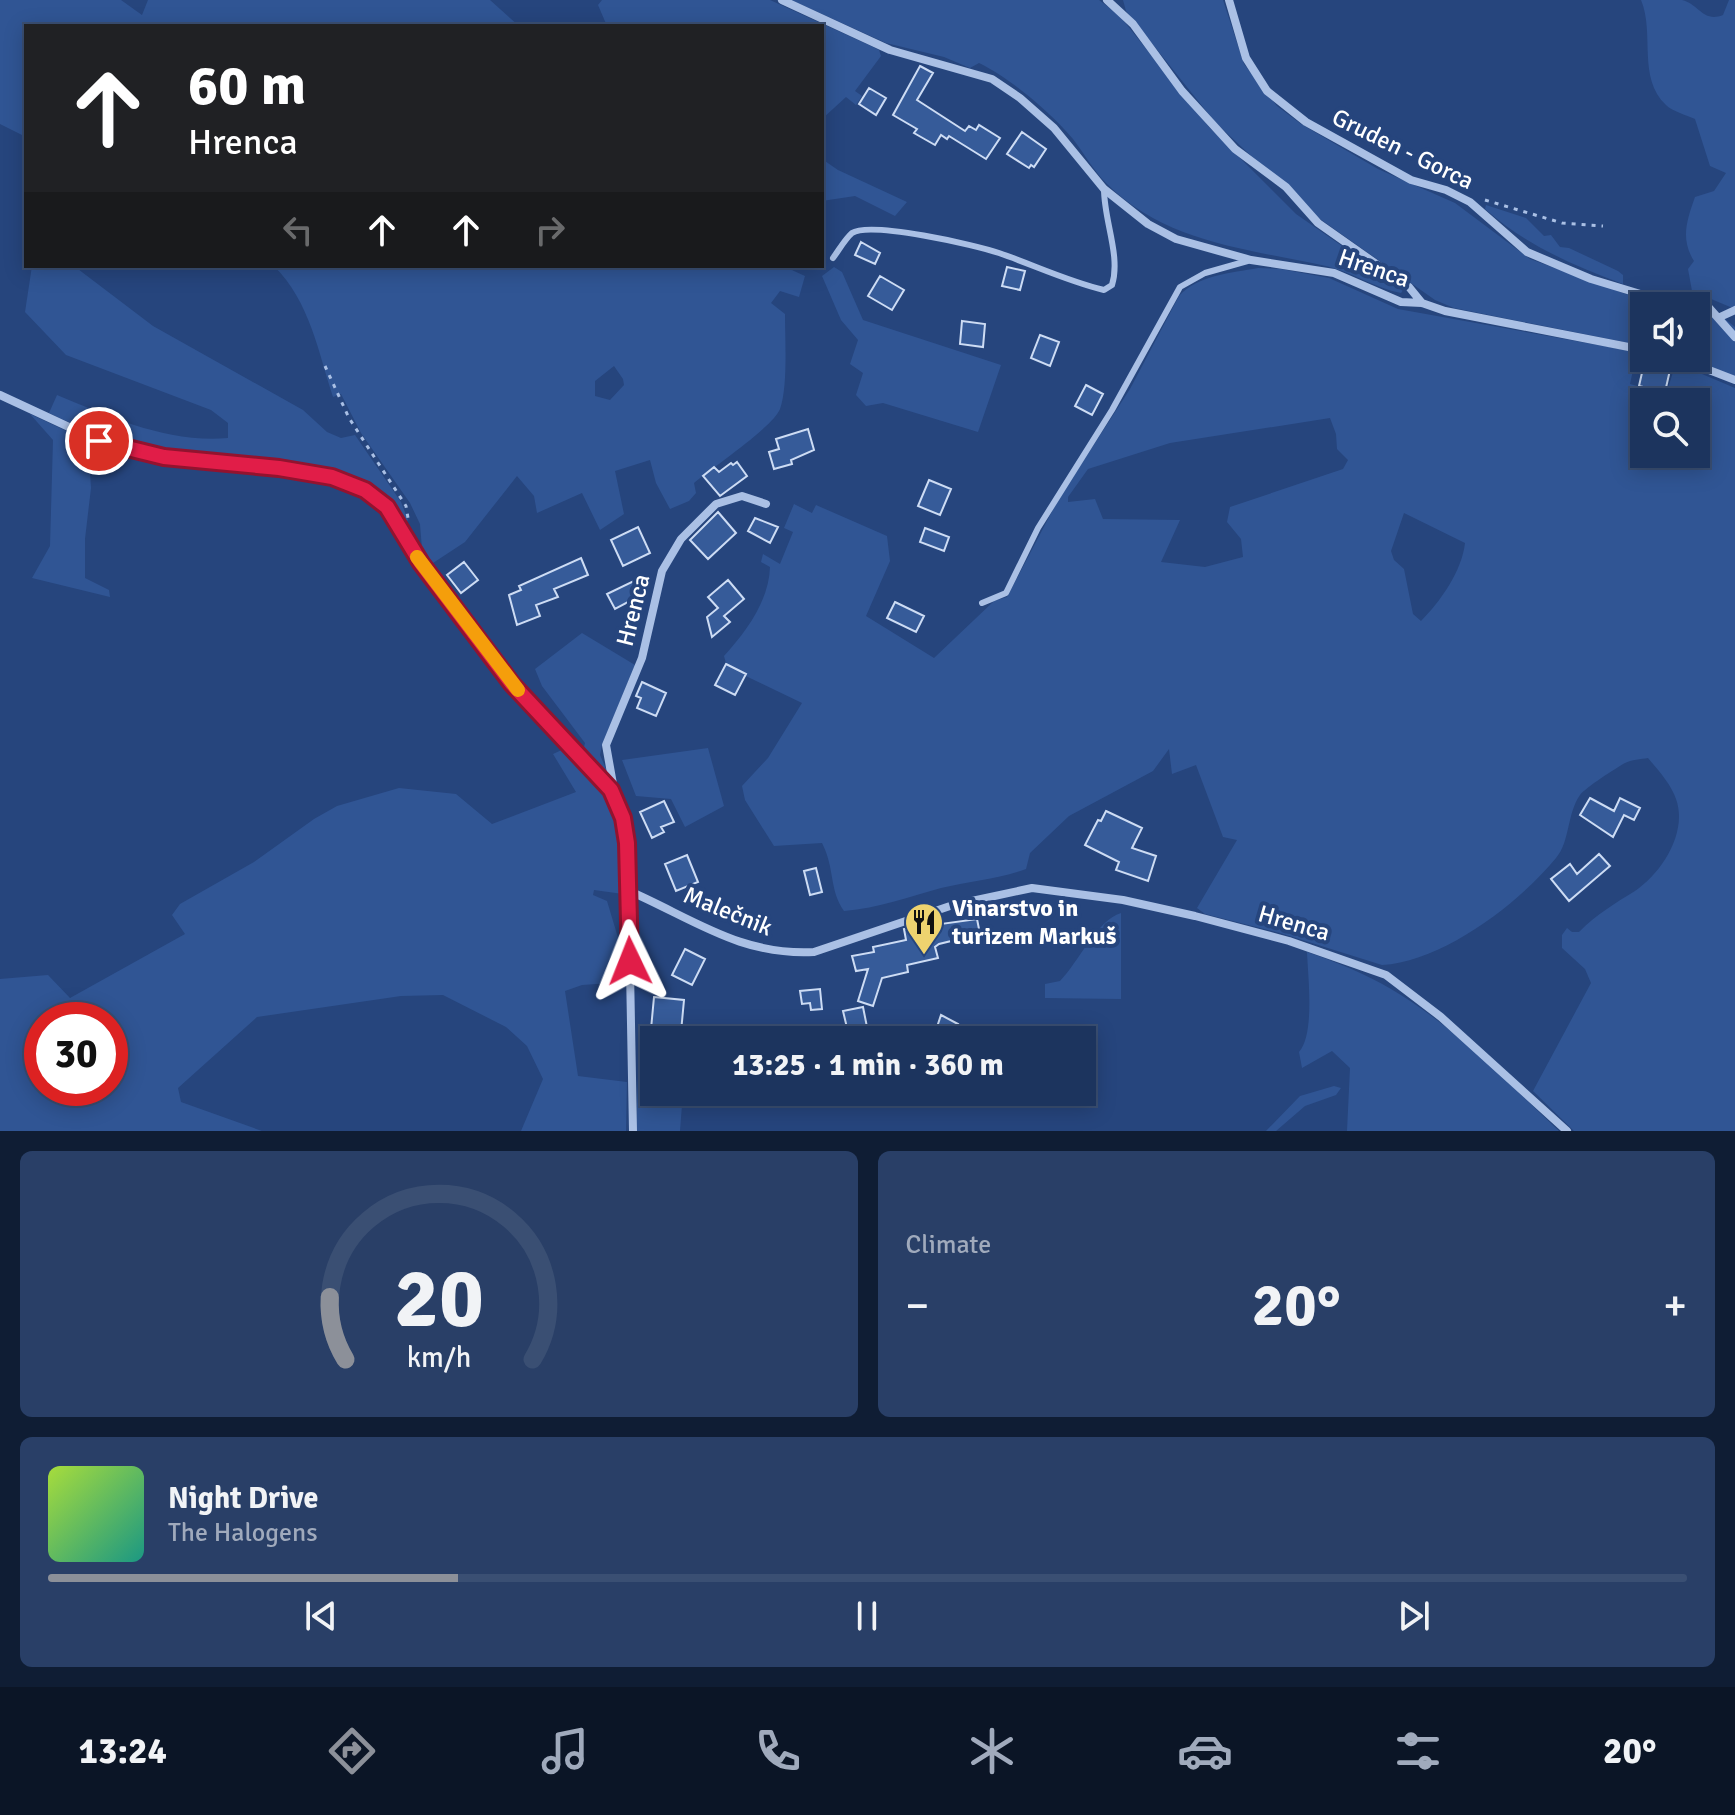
<!DOCTYPE html>
<meta charset="utf-8">
<style>
:root{--surface:#1c345e;--page:#293f67;--text:#f1f3f6;--muted:#a0aabc;--line:#3a4f73;--accent:#8c9099}
body{margin:0;font-family:Signika,sans-serif;background:var(--page);color:var(--text);height:100vh;display:flex;flex-direction:column;font-size:30px;white-space:nowrap}
*{box-sizing:border-box;margin:0}
p{font-size:26px;color:var(--muted)}
.icon{flex:none;width:44px;height:44px;fill:none;stroke:currentColor;stroke-width:2;stroke-linecap:round;stroke-linejoin:round}
.map{position:relative;height:1131px;overflow:hidden}
.details{display:flex;flex-direction:column;gap:20px;padding:20px;background:#0f1d34;flex:1}
.details>*{flex:none}
.banner{position:absolute;left:24px;top:24px;width:800px;height:244px;border-radius:0px;box-shadow:0 4px 20px #0003,0 0 0 2px var(--line);background:#202124;color:#fff;overflow:hidden}
.fabs{position:absolute;left:1630px;top:292px;display:grid;gap:16px}
.fabs a{display:grid;place-items:center;width:80px;height:80px;border-radius:0px;background:var(--surface);box-shadow:0 4px 20px #0003,0 0 0 2px var(--line);font-size:40px}
.speed{position:absolute;left:24px;top:1002px;display:flex;gap:16px;font-size:40px;font-weight:700;text-align:center}
.speed>*{display:grid;place-content:center;width:104px;height:104px;border-radius:50%;background:var(--surface);box-shadow:0 4px 20px #0003,0 0 0 2px var(--line);line-height:1}
.speed .limit{border:12px solid #d22;background:#fff;color:#111}
.pin{position:absolute;display:grid;place-items:center;width:68px;height:68px;color:#fff;margin:-34px;border:4px solid #fff;border-radius:50%;box-shadow:0 2px 8px #0007}
.me{position:absolute;width:88px;margin:-44px;rotate:358deg;stroke-linejoin:round;filter:drop-shadow(0 0 6px #0008)}
.turn{display:flex;align-items:center;gap:28px;height:168px;padding:0 32px;font-size:36px}
.turn .icon{width:104px;height:104px;stroke-width:2.5}
.turn b{display:block;font-size:56px;line-height:68px}
.lanes{display:flex;align-items:center;height:76px;padding:0 32px;background:#0003;justify-content:center;gap:40px;direction:ltr}
.lanes .off{opacity:.35}
.big{font-size:60px;font-weight:800;line-height:1.1}
.details .tile{flex:1;display:flex;flex-direction:column;justify-content:center;gap:12px;min-width:0;padding:0 28px;border-radius:12px;background:var(--page)}
.details .dial{align-items:center;gap:0}
.dial svg{height:208px;overflow:visible;fill:none;stroke:var(--line);stroke-width:7;stroke-linecap:round;text-anchor:middle}
.dial text{fill:var(--text);stroke:none}
.song{display:flex;align-items:center;gap:24px}
.cover{width:96px;height:96px;border-radius:12px;background:linear-gradient(135deg,hsl(80 70% 55%),hsl(170 70% 35%))}
.played{height:8px;border-radius:4px;background:linear-gradient(90deg,var(--accent) 25%,var(--line) 25%)}
.keys{display:flex;justify-content:space-around;direction:ltr}
.heat{display:flex;justify-content:space-between;align-items:center;font-size:44px;direction:ltr}
.details .tiles{flex:1;display:grid;gap:20px;grid-template-columns:1fr 1fr}
.tile:last-child{grid-column:span 2}
.trip{position:absolute;left:640px;top:1026px;width:456px;height:80px;border-radius:0px;background:var(--surface);box-shadow:0 4px 20px #0003,0 0 0 2px var(--line);font-weight:800;line-height:80px;text-align:center}
.tab-bar{display:flex;height:128px;justify-content:space-around;align-items:center;background:#0b1526;color:var(--muted)}
.tab-bar .icon{width:56px;height:56px}
.tab-bar .on{color:var(--accent)}
.tab-bar b{font-size:36px;color:var(--text)}
.map>svg:first-child{display:block}
.green{fill:#305594;fill-rule:evenodd}
.building{fill:#365b99;stroke:#cddcf4;stroke-width:2}
.lines{fill:none;stroke-linecap:round;stroke-linejoin:round}
.path{stroke:#aac0e5;stroke-width:3;stroke-dasharray:4 6;stroke-linecap:butt}
.lane{stroke:#aac0e5;stroke-width:6}
.street{stroke:#aac0e5;stroke-width:8}
.route-casing{stroke:#92132f;stroke-width:20}
.route{stroke:#e11d48;stroke-width:14}
.slow{stroke:#f59e0b;stroke-width:14}
.labels{text-anchor:middle;dominant-baseline:central;stroke-width:8;stroke-linejoin:round;paint-order:stroke}
.street-label{font-size:24px;fill:#fff;stroke:#26457d}
.poi-label{font-size:24px;font-weight:bold;fill:#fff;stroke:#26457d;text-anchor:start}
</style>
<div class="map">
<svg width="1735" height="1131" viewBox="0 0 1735 1131">
<rect width="100%" height="100%" fill="#26457d"/>
<path class="green" d="M 0,0 L 121,0 L 142,15 L 148,0 L 490,0 L 519,26 L 26,26 L 26,137 L 0,124 Z
M 602,0 L 770,0 L 869,45 L 879,50 L 881,56 L 855,91 L 862,96 L 856,105 L 846,97 L 822,119 L 822,26 L 607,26 L 598,5 Z
M 791,0 L 1099,0 L 1119,15 L 1209,127 L 1296,214 L 1404,289 L 1401,293 C 1374,288 1352,272 1326,266 C 1249,249 1165,243 1106,183 C 1093,170 1084,153 1073,139 C 1050,112 1010,78 979,63 L 970,68 L 944,57 L 886,43 Z
M 1123,0 L 1223,0 L 1244,64 L 1277,106 L 1301,124 L 1378,169 L 1455,203 L 1530,259 L 1634,297 L 1689,300 L 1713,309 L 1735,327 L 1735,378 L 1692,358 L 1696,358 L 1696,306 L 1644,306 L 1644,346 L 1454,308 L 1435,300 L 1313,214 L 1215,122 L 1126,11 Z
M 1641,0 C 1653,0 1670,0 1682,0 C 1699,4 1703,23 1723,15 L 1729,0 L 1735,0 L 1735,309 L 1692,291 L 1688,269 L 1694,261 C 1680,239 1687,220 1695,197 L 1714,191 L 1726,173 L 1710,166 L 1695,119 C 1686,115 1672,111 1666,105 C 1637,78 1655,33 1641,0 Z
M 822,159 L 838,170 L 907,202 L 895,216 L 855,196 L 822,201 Z
M 1486,205 L 1526,218 L 1544,236 L 1551,235 L 1560,247 L 1569,248 L 1618,271 L 1623,275 L 1623,284 C 1572,265 1526,245 1485,209 Z
M 32,266 L 74,266 L 153,326 L 303,410 L 327,432 L 341,438 L 355,435 L 401,502 L 408,520 L 405,523 C 363,447 239,462 164,451 C 123,444 86,431 49,413 L 57,395 C 113,418 167,443 228,438 L 228,423 L 211,410 L 66,355 L 25,312 Z
M 274,266 L 783,266 L 805,276 L 799,297 L 780,291 L 771,303 L 785,314 C 785,339 788,387 780,409 C 773,427 712,468 694,483 L 696,493 L 689,501 L 670,509 L 656,483 L 650,460 L 615,471 L 624,514 L 600,530 L 582,493 L 537,513 L 534,496 L 517,476 L 465,542 L 433,563 L 422,549 L 420,524 L 410,503 L 361,433 L 341,394 L 333,397 C 318,351 310,302 274,266 ZM 614,366 L 623,379 L 624,385 L 610,400 L 595,396 L 595,381 Z
M 834,267 L 842,272 L 863,320 L 1001,365 L 978,432 L 883,403 L 866,406 L 856,395 L 863,373 L 850,364 L 858,340 L 841,320 L 822,276 Z
M 1258,268 L 1281,269 L 1329,278 L 1398,309 L 1637,352 L 1630,384 L 1666,394 L 1676,363 L 1735,388 L 1735,1131 L 1574,1131 L 1533,1091 L 1591,983 L 1585,969 L 1562,948 L 1562,935 L 1567,928 L 1572,932 L 1579,932 C 1597,914 1614,904 1635,891 C 1662,873 1688,832 1676,799 C 1671,784 1658,770 1648,758 C 1641,759 1631,760 1625,763 C 1616,768 1585,788 1580,795 C 1567,813 1570,842 1556,858 C 1517,905 1443,961 1382,965 L 1280,933 L 1205,914 L 1197,908 L 1237,840 L 1223,837 L 1196,765 L 1172,774 L 1169,749 L 1153,771 L 1069,816 L 1030,853 L 1026,869 C 998,879 969,881 941,888 C 908,897 879,908 844,911 C 829,890 835,868 822,843 L 774,846 L 745,800 L 742,786 L 768,758 L 802,703 L 727,667 L 724,656 C 746,632 769,601 770,567 L 761,562 L 763,554 L 780,564 L 793,532 L 784,528 L 794,504 L 812,513 L 816,505 L 887,536 L 890,561 L 866,616 L 934,658 L 994,601 L 1007,597 L 1058,500 L 1130,389 L 1179,296 C 1198,275 1231,273 1258,268 ZM 1644,402 L 1696,402 L 1696,454 L 1644,454 ZM 1330,418 L 1336,434 L 1337,449 L 1348,460 L 1343,469 L 1230,507 L 1227,522 L 1241,539 L 1243,557 L 1205,567 L 1161,562 L 1180,520 L 1103,519 L 1095,499 L 1068,502 L 1068,497 L 1088,469 L 1170,443 ZM 1404,513 L 1465,543 C 1462,571 1440,602 1421,621 L 1413,614 L 1404,569 L 1394,560 L 1391,551 Z
M 30,414 L 88,441 L 91,488 L 85,539 L 85,578 L 109,590 L 110,597 L 32,578 L 50,546 L 53,440 Z
M 582,633 L 635,665 L 602,745 L 600,755 L 610,778 L 607,780 L 583,751 L 585,743 L 542,686 L 535,669 Z
M 566,748 C 614,795 627,827 623,894 L 594,890 L 593,895 L 607,901 L 622,951 L 625,982 L 582,985 L 565,991 L 578,1076 L 627,1082 L 626,1131 L 521,1131 L 543,1079 L 527,1046 L 506,1027 L 443,995 L 401,996 L 257,1017 L 178,1088 L 181,1102 L 262,1131 L 0,1131 L 0,979 L 48,975 L 70,998 L 185,934 L 172,915 L 180,904 L 254,862 L 314,819 L 337,806 L 399,788 L 456,794 L 492,824 L 576,792 L 553,754 ZM 42,1020 L 110,1020 L 110,1088 L 42,1088 Z
M 708,748 L 724,806 L 685,827 L 671,799 L 636,796 L 622,760 Z
M 1121,913 L 1121,999 L 1045,998 L 1045,984 L 1060,981 C 1078,963 1097,920 1121,913 Z
M 1307,952 C 1336,962 1364,973 1391,989 C 1453,1025 1507,1082 1559,1131 L 1347,1131 L 1350,1068 L 1332,1051 L 1302,1068 L 1299,1052 C 1315,1034 1308,977 1307,952 Z
M 639,1048 L 654,1048 L 654,1092 L 683,1092 L 680,1131 L 636,1131 Z
M 1334,1086 L 1341,1088 L 1336,1095 L 1305,1106 L 1276,1131 L 1266,1131 L 1300,1096 Z"/>
<path class="building" d="M 920,66 L 933,73 L 917,100 L 965,131 L 969,126 L 976,130 L 979,125 L 1000,138 L 986,159 L 949,136 L 947,139 L 941,135 L 935,145 L 914,133 L 917,129 L 893,115 Z
M 869,88 L 886,98 L 876,115 L 859,104 Z
M 1022,132 L 1046,149 L 1034,167 L 1031,165 L 1029,168 L 1007,154 Z
M 861,242 L 880,253 L 875,264 L 855,255 Z
M 1007,267 L 1025,271 L 1020,290 L 1002,286 Z
M 880,276 L 904,290 L 892,310 L 868,296 Z
M 962,321 L 985,324 L 983,347 L 960,344 Z
M 1040,335 L 1059,342 L 1050,366 L 1031,358 Z
M 1644,364 L 1670,370 L 1665,392 L 1639,386 Z
M 1086,385 L 1103,394 L 1092,415 L 1075,406 Z
M 808,429 L 814,450 L 791,460 L 792,464 L 774,469 L 769,452 L 779,449 L 776,439 Z
M 737,462 L 747,476 L 720,496 L 703,476 L 714,467 L 719,472 L 731,463 L 733,465 Z
M 929,480 L 951,489 L 940,515 L 918,506 Z
M 718,512 L 736,533 L 708,559 L 690,540 Z
M 755,518 L 778,527 L 770,543 L 748,531 Z
M 638,527 L 650,553 L 623,566 L 611,540 Z
M 925,528 L 949,537 L 944,551 L 920,542 Z
M 581,558 L 588,575 L 554,589 L 558,597 L 536,605 L 540,616 L 517,625 L 509,595 L 521,590 L 519,586 Z
M 464,562 L 478,580 L 461,593 L 447,575 Z
M 640,578 L 647,592 L 615,609 L 607,594 Z
M 728,580 L 744,599 L 724,616 L 730,622 L 712,637 L 707,617 L 718,608 L 708,597 Z
M 895,602 L 924,616 L 916,632 L 887,618 Z
M 726,664 L 746,674 L 735,695 L 715,685 Z
M 642,682 L 666,693 L 656,716 L 637,708 L 641,698 L 636,696 Z
M 1590,798 L 1614,811 L 1620,798 L 1640,808 L 1634,820 L 1624,815 L 1613,837 L 1580,815 Z
M 664,801 L 674,822 L 661,827 L 664,832 L 652,838 L 640,812 Z
M 1106,811 L 1142,828 L 1132,848 L 1156,856 L 1148,881 L 1116,870 L 1119,862 L 1085,845 L 1098,820 L 1101,821 Z
M 1599,854 L 1610,866 L 1569,901 L 1551,879 L 1570,864 L 1577,874 Z
M 687,855 L 698,882 L 676,891 L 665,864 Z
M 816,868 L 822,892 L 810,895 L 804,871 Z
M 977,919 L 980,934 L 939,944 L 935,947 L 938,958 L 907,965 L 908,972 L 882,978 L 873,1006 L 858,1001 L 868,969 L 856,971 L 852,956 L 874,952 L 873,947 L 906,940 L 904,929 Z
M 685,949 L 705,959 L 692,985 L 672,975 Z
M 820,989 L 822,1009 L 811,1010 L 810,1003 L 802,1004 L 800,991 Z
M 654,997 L 684,1000 L 681,1032 L 651,1029 Z
M 863,1007 L 867,1027 L 848,1032 L 843,1011 Z
M 941,1015 L 958,1024 L 950,1040 L 935,1033 Z"/>
<g class="lines">
<path class="path" d="M 1485,200 L 1562,223 L 1603,226
M 325,366 L 349,418 L 406,506 L 408,518"/>
<path class="lane" d="M 833,258 C 839,250 845,239 852,233 C 870,221 976,245 999,253 C 1034,265 1067,281 1104,290 L 1112,285 C 1121,256 1104,221 1104,189
M 982,603 L 1006,593 L 1038,528 L 1112,410 L 1180,287 L 1205,273 L 1251,260"/>
<path class="street" d="M 782,0 L 890,50 L 992,79 L 1020,98 L 1054,128 L 1104,189 L 1148,224 L 1176,239 L 1251,260 L 1334,273 L 1401,302 L 1422,303 L 1445,311 L 1644,350
M 1107,0 L 1133,24 L 1182,91 L 1235,149 L 1286,187 L 1318,223 L 1409,287 L 1422,303
M 1229,0 L 1246,58 L 1267,91 L 1306,122 L 1411,180 L 1446,190 L 1470,202 L 1527,252 L 1591,279 L 1647,296 L 1674,295 L 1703,301 L 1735,337
M 1720,317 L 1735,310
M 1678,358 L 1735,380
M 0,395 L 99,441 L 128,449 L 164,457 L 279,468 L 332,477 L 365,490 L 387,507 L 421,563 L 512,684 L 611,790 L 623,818 L 628,863 L 633,1131
M 611,790 L 613,784 L 606,745 L 642,658 L 662,571 L 681,539 L 716,504 L 742,496 L 766,504
M 627,890 C 692,918 740,956 814,952 L 953,905 L 1032,888 L 1123,900 L 1195,916 L 1289,941 L 1386,975 L 1441,1017 L 1567,1131"/>
</g>
<g class="lines">
<g class="route-casing">
<path id="route" d="M 99,441 L 164,457 L 279,468 L 332,477 L 365,490 L 387,507 L 421,563 L 512,684 L 611,790 L 623,818 L 627,843 L 630,961"/>
</g>
<use href="#route" class="route"/>
<path class="slow" d="M 417,557 L 518,690"/>
</g>
<defs>
<g id="restaurant-pin" transform="scale(2)"><path d="M0 17L-7.5 6A9.5 9.5 0 1 1 7.5 6Z" fill="#eed36f" stroke="#26457d"/><path d="M-5-6h1v4h1v-4h1v4h1v-4h1v5L-1.5 .5V6h-2V.5L-5-1ZM5-6V6H3V1.5H1.5Q1.5-4 5-6Z" fill="#111"/></g>
</defs>
<g fill-rule="evenodd">
<use href="#restaurant-pin" x="924" y="922"/>
</g>
<g class="labels">
<g class="street-label">
<text transform="translate(1403 149) rotate(26)">Gruden - Gorca</text>
<text transform="translate(1374 268) rotate(19)">Hrenca</text>
<text transform="translate(633 610) rotate(-76)">Hrenca</text>
<text transform="translate(728 911) rotate(22)">Malečnik</text>
<text transform="translate(1294 923) rotate(16)">Hrenca</text>
</g>
<g class="poi-label">
<text x="952" y="908">Vinarstvo in<tspan x="952" dy="28">turizem Markuš</tspan></text>
</g>
</g>
</svg>
<div class="fabs">
<a><svg class="icon" aria-label="sound" viewBox="0 0 24 24"><path d="M4 9h4l5-4v14l-5-4H4zM17 9q2 3 0 6"/></svg></a>
<a><svg class="icon" aria-label="search" viewBox="0 0 24 24"><circle cx="10" cy="10" r="6"/><path d="M15 15l6 6"/></svg></a>
</div>
<div class="speed"><div class="limit">30</div></div>
<div class="pin" style="left:99px;top:441px;background:#d93025"><svg class="icon" aria-label="arrive" viewBox="0 0 24 24"><path d="M6 21V4h12l-3 4 3 4H6"/></svg></div>
<svg class="me" style="left:630px;top:961px" viewBox="-20 -20 40 40"><path d="M0-17L14 15 0 8-14 15z" fill="#e11d48" stroke="#fff" stroke-width="4"/></svg>
<div class="trip">13:25 · 1 min · 360 m</div>
<div class="banner">
<div class="turn"><svg class="icon" aria-label="ahead" viewBox="0 0 24 24"><path d="M12 20V5M6 11l6-6 6 6"/></svg><div><b>60 m</b>Hrenca</div></div>
<div class="lanes"><svg class="icon off" aria-label="left" viewBox="0 0 24 24"><path d="M17 20v-9H6M10 6l-5 5 5 5"/></svg><svg class="icon" aria-label="ahead" viewBox="0 0 24 24"><path d="M12 20V5M6 11l6-6 6 6"/></svg><svg class="icon" aria-label="ahead" viewBox="0 0 24 24"><path d="M12 20V5M6 11l6-6 6 6"/></svg><svg class="icon off" aria-label="right" viewBox="0 0 24 24"><path d="M7 20v-9h11M14 6l5 5-5 5"/></svg></div>
</div>
</div>
<section class="details">
<div class="tiles">
<div class="tile dial"><svg viewBox="0 0 100 80">
<path d="M14 69A42 42 0 1 1 86 69"/>
<path d="M14 69A42 42 0 0 1 8 45" stroke="#8c9099"/>
<text x="50" y="56" font-size="32" font-weight="700">20</text>
<text x="50" y="72" font-size="11">km/h</text>
</svg></div>
<div class="tile"><p>Climate</p>
<div class="heat"><a>−</a><b class="big">20°</b><a>+</a></div>
</div>
<div class="tile">
<div class="song"><i class="cover"></i><div><b>Night Drive</b><p>The Halogens</p></div></div>
<div class="played"></div>
<div class="keys"><svg class="icon" aria-label="previous" viewBox="0 0 24 24"><path d="M18 5L8 12l10 7zM5 5v14"/></svg><svg class="icon" aria-label="pause" viewBox="0 0 24 24"><path d="M8 5v14M16 5v14"/></svg><svg class="icon" aria-label="next" viewBox="0 0 24 24"><path d="M6 5l10 7-10 7zM19 5v14"/></svg></div>
</div>
</div>
</section>
<nav class="tab-bar">
<b>13:24</b>
<svg class="icon on" aria-label="directions" viewBox="0 0 24 24"><path d="M12 3l9 9-9 9-9-9zM9 14v-3h6M13 9l2 2-2 2"/></svg>
<svg class="icon" aria-label="music" viewBox="0 0 24 24"><path d="M9 18V5l10-2v13"/><circle cx="6" cy="18" r="3"/><circle cx="16" cy="16" r="3"/></svg>
<svg class="icon" aria-label="phone" viewBox="0 0 24 24"><path d="M5 4h4l2 5-3 2q2 4 5 5l2-3 5 2v4C11 20 4 13 5 4z"/></svg>
<svg class="icon" aria-label="climate" viewBox="0 0 24 24"><path d="M12 3v18M4 7l16 10M4 17L20 7"/></svg>
<svg class="icon" aria-label="car" viewBox="0 0 24 24"><path d="M5 17H2v-5l4-1 3-4h7l3 4 3 1v5h-3M9 17h6M6 11h13"/><circle cx="7" cy="17" r="2"/><circle cx="17" cy="17" r="2"/></svg>
<svg class="icon" aria-label="filters" viewBox="0 0 24 24"><path d="M4 7h16M4 17h16"/><circle cx="9" cy="7" r="2"/><circle cx="15" cy="17" r="2"/></svg>
<b>20°</b>
</nav>
